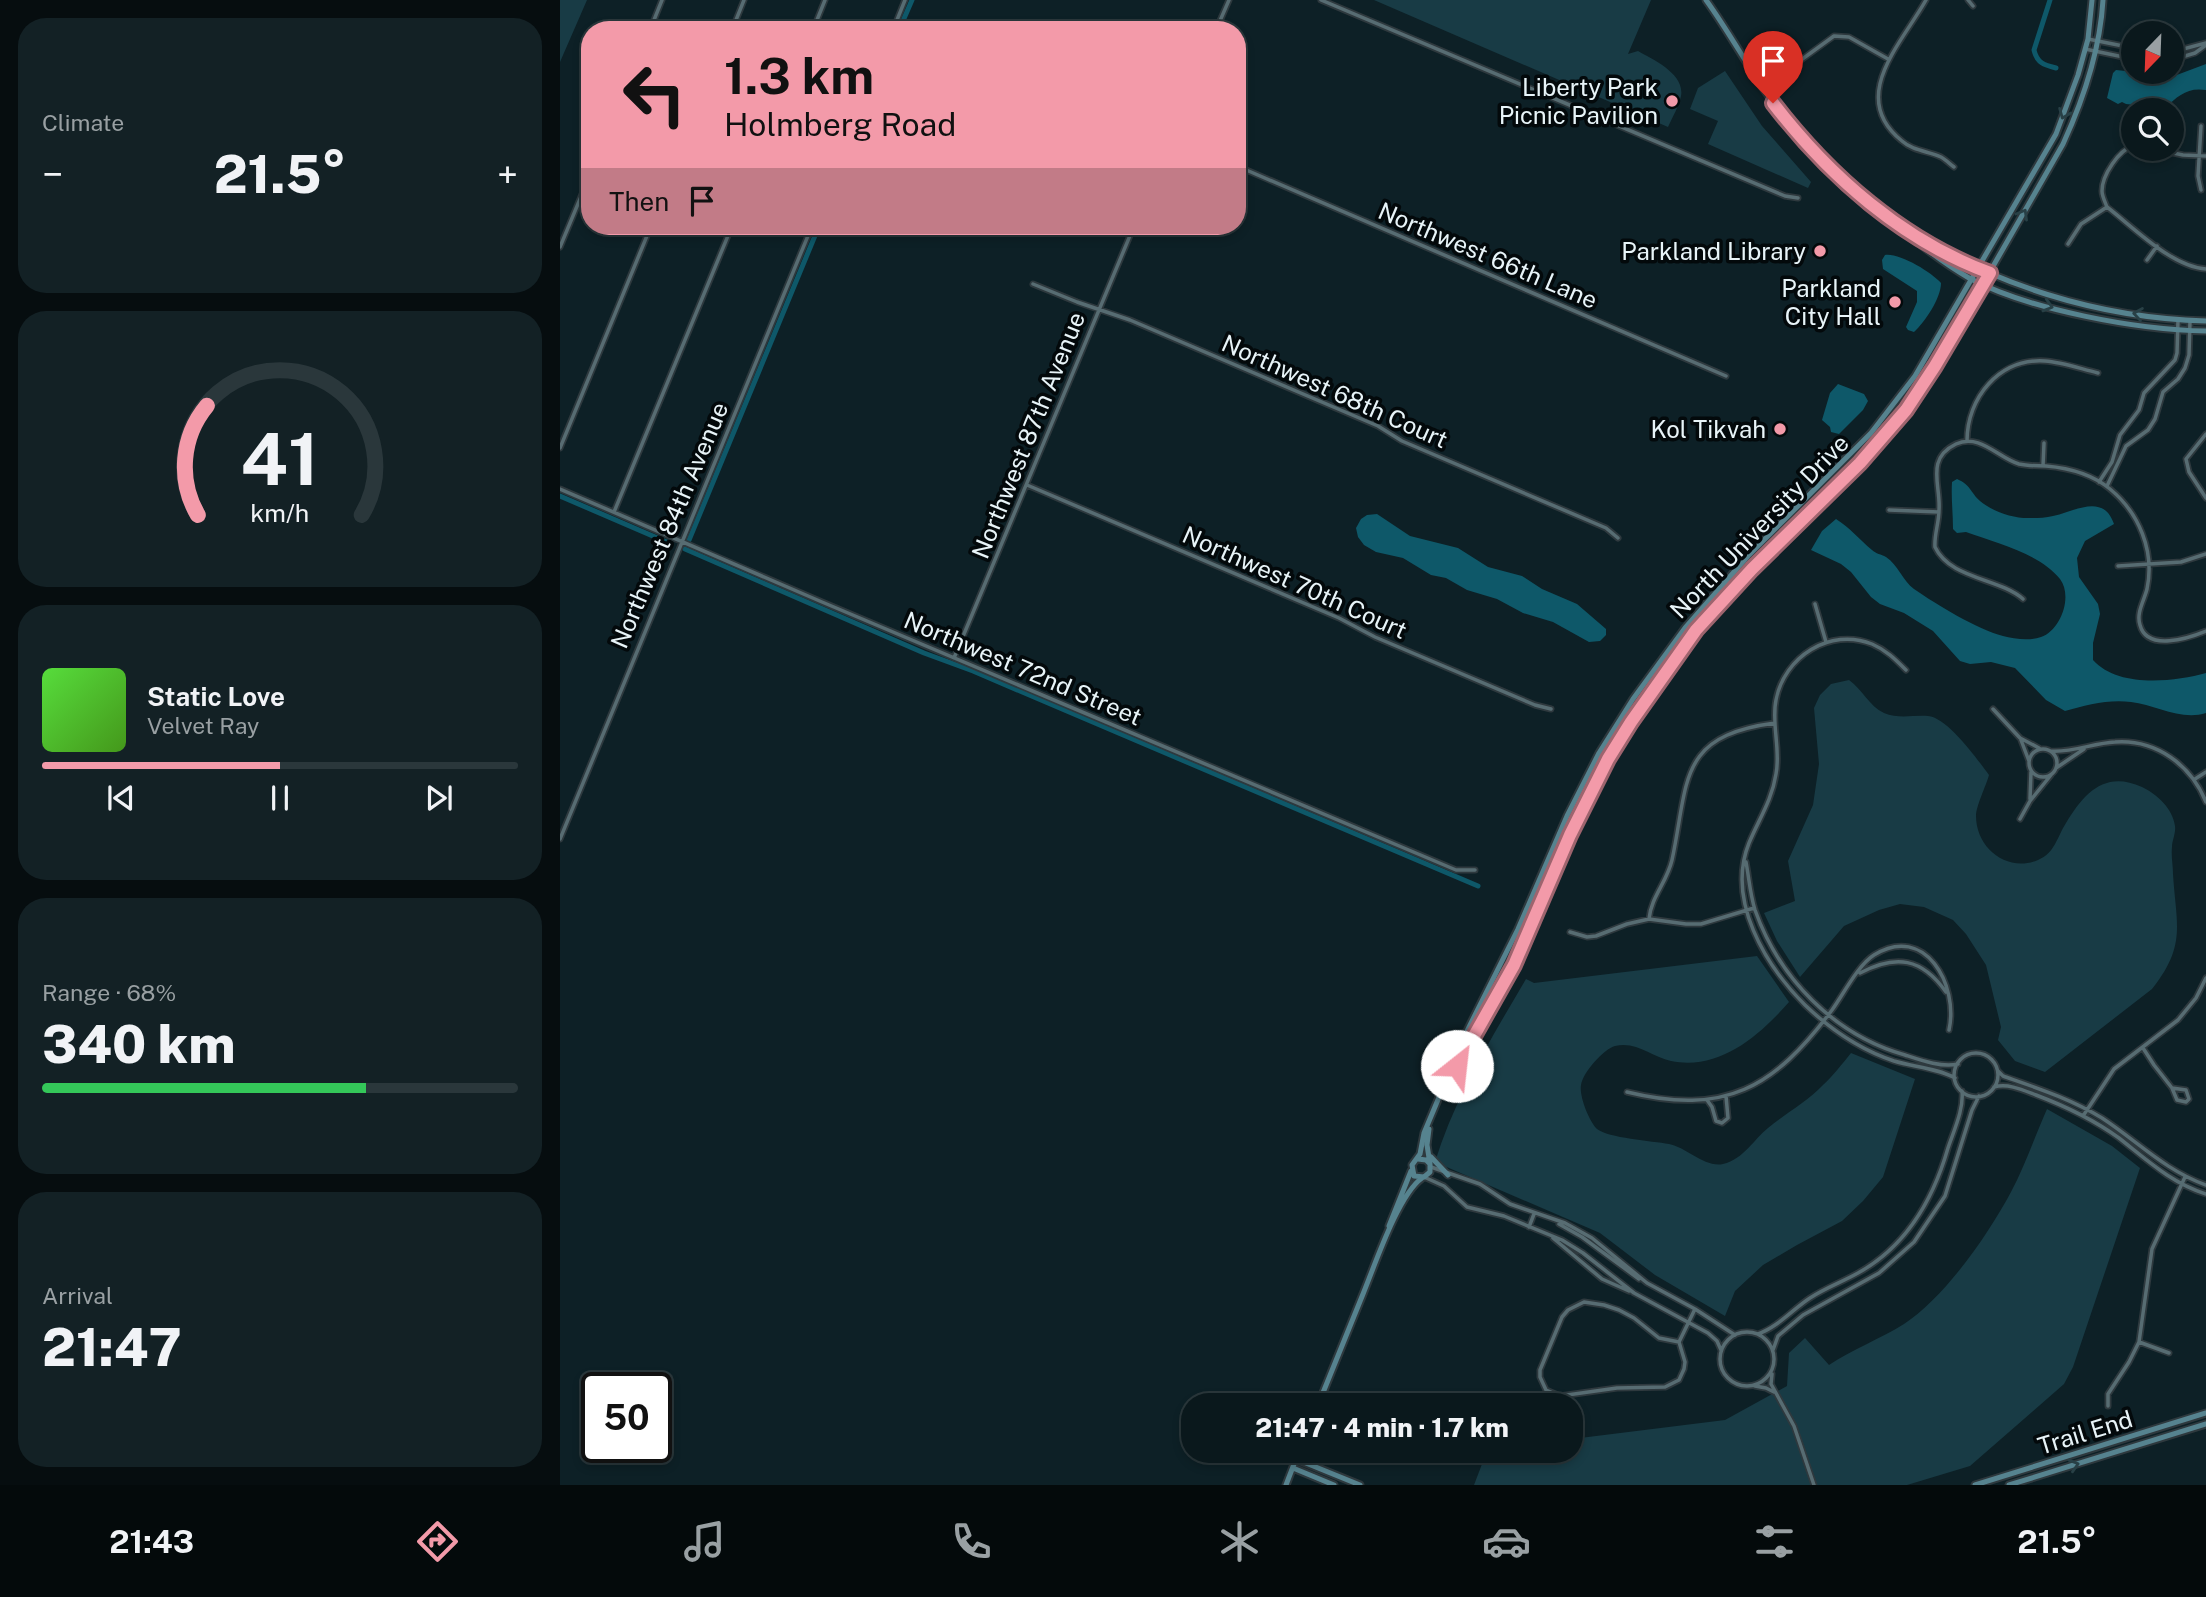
<!DOCTYPE html>
<meta charset="utf-8">
<style>
:root{--surface:#0a181c;--page:#132125;--text:#f1f3f6;--muted:#99a0a3;--line:#2a373b;--accent:#f39aa9}
body{margin:0;font-family:"Public Sans",sans-serif;background:var(--page);color:var(--text);height:100vh;display:flex;flex-direction:column;font-size:26px;white-space:nowrap}
*{box-sizing:border-box;margin:0}
p{font-size:23px;color:var(--muted)}
.icon{flex:none;width:38px;height:38px;fill:none;stroke:currentColor;stroke-width:2;stroke-linecap:round;stroke-linejoin:round}
.map{position:relative;flex:1;overflow:hidden}
.details{display:flex;flex-direction:column;gap:18px;padding:18px;background:#060d0f;width:560px}
.details>*{flex:none}
.hud{position:absolute;left:21px;top:21px;width:665px;height:214px;border-radius:28px;box-shadow:0 4px 10px #0003,0 0 0 2px var(--line);background:#f39aa9;color:#111;overflow:hidden}
.needle{width:46px;rotate:203deg}
.fabs{position:absolute;left:1561px;top:21px;display:grid;gap:14px}
.fabs a{display:grid;place-items:center;width:63px;height:63px;border-radius:50%;background:var(--surface);box-shadow:0 4px 10px #0003,0 0 0 2px var(--line);font-size:35px}
.speed{position:absolute;left:21px;top:1372px;display:flex;gap:14px;font-size:35px;font-weight:700;text-align:center}
.speed>*{display:grid;place-content:center;width:91px;height:91px;border-radius:50%;background:var(--surface);box-shadow:0 4px 10px #0003,0 0 0 2px var(--line);line-height:1}
.speed .limit{border:4px solid #111;border-radius:10px;background:#fff;color:#111}
.pin{position:absolute;display:grid;place-items:center;width:60px;height:60px;color:#fff;margin:-72px -30px;border-radius:50% 50% 50% 0;rotate:-45deg;box-shadow:0 0 7px #0007}
.pin .icon{rotate:45deg}
.me{position:absolute;width:77px;margin:-38px;rotate:29deg;stroke-linejoin:round;filter:drop-shadow(0 0 5px #0008)}
.turn{display:flex;align-items:center;gap:24px;height:147px;padding:0 28px;font-size:32px}
.turn .icon{width:91px;height:91px;stroke-width:2.5}
.turn b{display:block;font-size:49px;line-height:60px}
.then{display:flex;align-items:center;height:66px;padding:0 28px;background:#0003;gap:14px;font-size:26px}
.big{font-size:52px;font-weight:800;line-height:1.1}
.details .widget{flex:1;display:flex;flex-direction:column;justify-content:center;gap:10px;min-width:0;padding:0 24px;border-radius:28px;background:var(--page)}
.details .dial{align-items:center;gap:0}
.dial svg{height:182px;overflow:visible;fill:none;stroke:var(--line);stroke-width:7;stroke-linecap:round;text-anchor:middle}
.dial text{fill:var(--text);stroke:none}
.song{display:flex;align-items:center;gap:21px}
.cover{width:84px;height:84px;border-radius:10px;background:linear-gradient(135deg,hsl(110 70% 55%),hsl(100 70% 35%))}
.played{height:7px;border-radius:4px;background:linear-gradient(90deg,var(--accent) 50%,var(--line) 50%)}
.keys{display:flex;justify-content:space-around;direction:ltr}
.heat{display:flex;justify-content:space-between;align-items:center;font-size:38px;direction:ltr}
.charge{height:10px;border-radius:5px;background:linear-gradient(90deg,#34c759 68%,var(--line) 0)}
.trip{position:absolute;left:621px;top:1393px;width:402px;height:70px;border-radius:28px;background:var(--surface);box-shadow:0 4px 10px #0003,0 0 0 2px var(--line);font-weight:800;line-height:70px;text-align:center}
.tabs{display:flex;height:112px;justify-content:space-around;align-items:center;background:#040a0b;color:var(--muted)}
.tabs .icon{width:49px;height:49px}
.tabs .selected{color:var(--accent)}
.tabs b{font-size:32px;color:var(--text)}
main{display:flex;flex:1;min-height:0}
.map>svg:first-child{display:block}
.green{fill:#183b45}
.water{fill:#0e5869}
.lines{fill:none;stroke-linecap:round;stroke-linejoin:round}
.canal{stroke:#0e5869;stroke-width:5}
.street-casing{stroke:#2e393e;stroke-width:7}
.secondary-casing{stroke:#2e393e;stroke-width:9}
.street{stroke:#576c72;stroke-width:3.5}
.secondary{stroke:#56838f;stroke-width:5}
.oneway{stroke:#284046}
.route-casing{stroke:#9e646e;stroke-width:18}
.route{stroke:#f39aa9;stroke-width:12}
.poi-dot{fill:#f39aa9;stroke:#03090b;stroke-width:2.5}
.labels{text-anchor:middle;dominant-baseline:central;stroke-width:7;stroke-linejoin:round;paint-order:stroke}
.poi-label{font-size:24px;fill:#e8f4f8;stroke:#03090b;text-anchor:end}
.street-label{font-size:24px;fill:#e8f4f8;stroke:#03090b}
</style>
<main>
<section class="details">
<div class="widget"><p>Climate</p>
<div class="heat"><a>−</a><b class="big">21.5°</b><a>+</a></div>
</div>
<div class="widget dial"><svg viewBox="0 0 100 80">
<path d="M14 69A42 42 0 1 1 86 69"/>
<path d="M14 69A42 42 0 0 1 18 21" stroke="#f39aa9"/>
<text x="50" y="56" font-size="32" font-weight="700">41</text>
<text x="50" y="72" font-size="11">km/h</text>
</svg></div>
<div class="widget">
<div class="song"><i class="cover"></i><div><b>Static Love</b><p>Velvet Ray</p></div></div>
<div class="played"></div>
<div class="keys"><svg class="icon" aria-label="previous" viewBox="0 0 24 24"><path d="M18 5L8 12l10 7zM5 5v14"/></svg><svg class="icon" aria-label="pause" viewBox="0 0 24 24"><path d="M8 5v14M16 5v14"/></svg><svg class="icon" aria-label="next" viewBox="0 0 24 24"><path d="M6 5l10 7-10 7zM19 5v14"/></svg></div>
</div>
<div class="widget"><p>Range · 68%</p><b class="big">340 km</b><div class="charge"></div></div>
<div class="widget"><p>Arrival</p><b class="big">21:47</b></div>
</section>
<div class="map">
<svg width="1646" height="1485" viewBox="0 0 1646 1485">
<rect width="100%" height="100%" fill="#0d2026"/>
<path class="green" d="M 0,0 L 27,0 L 0,62 Z
M 814,0 L 1091,0 L 1068,54 L 1078,51 C 1094,60 1125,74 1121,96 C 1119,106 1112,118 1108,127 Z
M 1165,71 L 1202,126 L 1251,182 L 1248,188 L 1148,144 L 1158,121 L 1130,109 L 1138,88 Z
M 1289,680 C 1302,689 1309,706 1324,713 C 1338,719 1353,715 1368,716 C 1387,717 1418,760 1429,775 C 1426,786 1416,806 1416,816 C 1416,848 1447,873 1478,860 C 1495,853 1497,837 1506,823 C 1524,793 1545,770 1582,787 C 1597,794 1613,809 1615,826 C 1616,833 1612,841 1612,847 C 1611,856 1613,865 1613,874 C 1616,924 1627,945 1592,989 L 1485,1072 L 1455,1061 L 1438,1040 L 1441,1027 L 1426,965 L 1406,934 L 1393,920 L 1364,907 L 1340,904 L 1319,910 L 1284,926 L 1240,977 L 1217,941 L 1204,913 L 1235,901 L 1228,861 L 1253,805 L 1259,764 L 1254,708 L 1260,695 L 1271,684 Z
M 1197,956 L 1229,1002 C 1200,1035 1160,1071 1111,1061 C 1092,1057 1077,1041 1055,1046 C 1044,1049 1023,1072 1021,1085 C 1019,1096 1029,1121 1037,1129 C 1048,1138 1092,1141 1109,1144 C 1126,1147 1145,1168 1163,1164 C 1184,1159 1194,1139 1208,1128 C 1226,1113 1247,1102 1263,1085 C 1273,1076 1282,1064 1291,1053 L 1355,1079 L 1323,1177 L 1303,1201 L 1282,1221 L 1237,1245 L 1203,1265 L 1175,1291 L 1165,1316 L 1095,1275 L 1040,1233 L 875,1162 C 895,1097 932,1037 966,979 L 974,983 Z
M 1487,1109 L 1552,1146 L 1580,1168 L 1513,1367 L 1504,1384 L 1410,1466 L 1347,1485 L 914,1485 L 927,1451 L 1012,1451 L 1012,1439 L 1165,1420 L 1227,1386 L 1229,1353 L 1245,1338 L 1269,1365 C 1293,1349 1320,1339 1344,1324 C 1385,1297 1428,1235 1451,1192 C 1465,1166 1475,1136 1487,1109 Z"/>
<path class="water" d="M 1646,64 L 1646,90 C 1627,87 1618,96 1605,108 L 1566,104 L 1562,102 L 1558,104 L 1547,98 L 1553,73 L 1556,70 L 1614,76 Z
M 1325,255 C 1340,253 1371,272 1381,283 C 1381,298 1365,322 1354,332 L 1348,330 L 1346,327 L 1357,302 L 1357,291 L 1323,269 L 1322,260 Z
M 1278,384 L 1304,394 L 1308,401 L 1303,410 L 1279,434 L 1271,432 L 1270,427 L 1262,420 L 1270,393 Z
M 1397,479 C 1411,485 1410,492 1420,501 C 1433,512 1455,519 1471,518 C 1478,518 1486,518 1493,516 C 1514,512 1543,492 1554,524 L 1525,541 L 1517,558 L 1519,577 L 1538,604 L 1540,614 L 1533,643 L 1533,660 C 1558,688 1613,682 1646,673 L 1646,713 C 1621,721 1596,705 1571,702 C 1549,699 1526,705 1505,711 L 1486,700 L 1455,668 L 1431,662 L 1410,664 L 1400,661 L 1373,631 L 1344,613 L 1320,604 L 1311,597 L 1291,572 L 1281,564 L 1251,550 L 1262,531 L 1276,519 C 1290,528 1299,539 1312,550 C 1316,554 1321,554 1326,557 C 1338,565 1343,581 1354,589 C 1377,605 1417,629 1443,636 C 1454,639 1470,641 1481,637 C 1501,630 1513,596 1500,579 C 1479,553 1436,543 1406,532 L 1397,533 L 1393,529 C 1393,513 1391,498 1392,482 Z
M 817,514 L 850,536 L 898,548 L 928,567 L 962,576 L 982,589 L 1017,604 L 1046,629 L 1046,635 L 1040,641 L 1029,642 L 993,622 L 963,613 L 937,599 L 907,590 L 886,578 L 871,575 L 843,558 L 816,552 L 804,545 L 798,537 L 796,528 L 801,519 L 807,515 Z"/>
<g class="lines">
<path class="canal" d="M 1490,0 L 1474,50 C 1477,63 1484,65 1496,68
M 339,30 L 352,0
M 0,496 L 109,543
M 129,540 L 259,226
M 125,549 L 364,653 L 413,671 L 918,886"/>
<g class="street-casing">
<path id="street" d="M 761,0 L 1225,196 L 1238,198
M 1366,0 C 1342,43 1287,97 1342,141 C 1353,151 1368,151 1381,157 C 1386,160 1390,164 1394,167
M 1408,0 L 1413,6
M 90,30 L 102,0
M 172,30 L 184,0
M 253,30 L 265,0
M 333,30 L 345,0
M 656,30 L 669,0
M 1528,39 L 1573,48
M 1525,49 L 1573,59
M 1612,52 L 1646,43
M 1612,60 L 1635,53 L 1646,45
M 1230,68 L 1274,36 L 1289,37 L 1328,59
M 1594,149 L 1623,155 L 1646,156
M 677,166 L 1166,376
M 1641,190 L 1638,176 L 1641,126
M 1547,207 C 1573,227 1612,267 1646,269
M 1547,207 C 1545,202 1542,196 1542,191 C 1542,175 1559,150 1573,146
M 1508,244 L 1521,224 L 1547,207
M 0,247 L 30,175
M 1587,260 L 1597,246
M 473,284 L 517,302 L 570,320 L 818,426 L 842,441 L 1046,528 L 1058,538
M 1646,434 L 1626,459 L 1629,472 L 1646,498
M 1407,441 C 1407,398 1439,358 1485,361 C 1502,362 1521,369 1538,373
M 0,448 L 91,226
M 1483,466 L 1484,443
M 1539,482 L 1552,462 L 1560,435 L 1579,410 L 1584,393 L 1615,360 L 1617,353 L 1618,320
M 467,485 L 779,618 L 815,637 L 975,705 L 991,709
M 1547,486 L 1566,446 L 1588,430 L 1595,419 L 1603,392 L 1618,379 L 1625,368 L 1629,355 L 1630,321
M 0,489 L 262,602 L 896,870 L 915,870
M 1329,510 L 1379,512
M 54,512 L 172,226
M 1558,566 L 1621,562 L 1646,554
M 1463,599 C 1439,578 1390,579 1375,547 C 1374,535 1379,523 1379,510 C 1381,485 1365,459 1396,444 C 1420,433 1438,458 1459,464 C 1468,466 1477,466 1486,466 C 1509,468 1532,474 1550,489 C 1579,513 1595,551 1587,589 C 1584,601 1576,613 1580,625 C 1587,652 1629,638 1646,631
M 1255,604 L 1266,642
M 394,658 L 574,226
M 1346,670 C 1335,659 1326,650 1312,644 C 1270,627 1224,657 1216,700 C 1211,724 1221,749 1216,774 C 1212,800 1199,819 1189,843 C 1166,900 1205,965 1245,1005 C 1270,1029 1301,1050 1334,1061 C 1354,1067 1377,1068 1395,1078
M 1433,709 L 1460,738 L 1479,748
M 1461,740 L 1469,761
M1469 763a14 14 0 1 1 28 0a14 14 0 1 1-28 0Z
M 1490,751 C 1512,753 1533,743 1555,742 C 1596,739 1631,765 1646,802
M 1496,768 L 1524,749
M 1635,779 L 1646,772
M 1470,799 L 1471,772
M 1460,819 L 1470,801 L 1491,775
M 0,839 L 252,226
M 1186,862 C 1189,878 1190,894 1195,910 C 1219,978 1274,1035 1345,1055 C 1360,1060 1382,1068 1398,1064
M 1089,919 C 1091,897 1107,882 1112,860 C 1129,781 1117,736 1215,723
M 1010,932 L 1027,937 L 1036,936 L 1067,924 L 1089,919 L 1126,924 L 1141,924 L 1194,908
M 1300,973 C 1336,954 1362,958 1386,992
M 1583,1048 L 1594,1065 L 1612,1088 L 1617,1100 L 1626,1102 L 1629,1099 L 1626,1090 L 1612,1088
M1394 1075a22 22 0 1 1 44 0a22 22 0 1 1-44 0Z
M 1438,1071 L 1443,1076 C 1477,1088 1511,1099 1542,1118 C 1577,1141 1606,1171 1646,1185
M 1434,1087 C 1448,1083 1463,1090 1476,1095 C 1505,1106 1534,1120 1559,1138 C 1587,1160 1611,1183 1646,1194
M 1067,1092 C 1165,1116 1214,1088 1272,1010 C 1283,995 1298,965 1314,955 C 1365,923 1399,985 1389,1030
M 1147,1100 L 1152,1107 L 1156,1121 L 1162,1123 L 1168,1118 L 1166,1096
M 1523,1116 L 1554,1069 L 1618,1020 L 1636,998 L 1646,978
M 871,1167 L 920,1184 L 950,1204 L 1005,1223 L 1032,1238 L 1087,1283 L 1135,1309 L 1175,1335
M 864,1177 L 884,1186 L 907,1207 L 944,1216 L 1002,1240 L 1023,1253 L 1074,1293 L 1148,1333 L 1157,1341 L 1161,1350
M 999,1224 L 1022,1237 L 1079,1279
M 969,1227 L 974,1214
M 993,1238 L 1042,1279 L 1069,1291
M1160 1359a27 27 0 1 1 54 0a27 27 0 1 1-54 0Z
M 1198,1334 C 1218,1327 1233,1309 1250,1298 C 1265,1288 1282,1282 1298,1273 C 1347,1246 1373,1200 1388,1148 C 1394,1130 1404,1109 1402,1091
M 1119,1342 L 1125,1362 L 1124,1369 L 1119,1380 L 1105,1387 L 1057,1388 L 1000,1396 L 986,1390 L 980,1377 L 980,1370 L 1002,1317 L 1008,1310 L 1024,1302 L 1044,1305 L 1059,1310 L 1074,1318 L 1099,1338 L 1119,1342 L 1135,1309
M 1579,1342 L 1609,1353
M 1213,1350 L 1218,1336 L 1243,1315 L 1319,1273 L 1354,1242 L 1385,1196 L 1412,1110 L 1419,1096
M 1212,1374 L 1211,1384 L 1234,1426 L 1254,1485
M 1195,1386 L 1206,1388 L 1214,1392
M 1548,1406 L 1548,1394 L 1569,1362 L 1579,1342 L 1592,1249 L 1625,1177"/>
</g>
<g class="secondary-casing">
<path id="secondary" d="M 1146,0 C 1175,40 1197,85 1229,123 C 1257,158 1290,186 1324,215 C 1352,238 1378,260 1409,278 C 1469,310 1578,330 1646,331
M 1342,226 C 1432,285 1538,318 1646,321
M 892,1073 L 954,965 L 1010,835 L 1048,759 L 1071,722 L 1136,630 L 1192,569 L 1300,463 L 1346,410 L 1384,352 L 1503,144 C 1524,98 1540,51 1543,0
M 869,1129 L 867,1145 L 870,1164
M 871,1157 L 888,1175
M 858,1159 L 866,1160 L 870,1164 L 870,1172 L 864,1177 L 854,1176 L 852,1165 L 860,1154 L 864,1133 L 906,1033 L 958,929 L 1007,816 L 1039,753 L 1073,699 L 1125,628 L 1188,556 L 1311,433 L 1355,376 L 1496,134 L 1518,75 L 1528,39 L 1532,0
M 829,1226 L 851,1171
M 758,1405 C 773,1368 788,1331 803,1294 C 815,1265 838,1195 862,1178
M 736,1459 L 800,1485
M 733,1468 L 774,1485
M 726,1485 L 739,1451
M 1415,1485 L 1646,1413
M 1449,1485 L 1646,1424"/>
</g>
<use href="#street" class="street"/>
<use href="#secondary" class="secondary"/>
</g>
<defs><path id="oneway-chevron" d="M-2-3.5L2.5 0L-2 3.5" fill="none" stroke-width="1.6" stroke-linecap="round" stroke-linejoin="round" transform="scale(1.75)"/></defs>
<g class="oneway">
<use href="#oneway-chevron" transform="translate(1504 114) rotate(112)"/>
<use href="#oneway-chevron" transform="translate(1463 214) rotate(-60)"/>
<use href="#oneway-chevron" transform="translate(1488 306) rotate(16)"/>
<use href="#oneway-chevron" transform="translate(1578 314) rotate(-171)"/>
<use href="#oneway-chevron" transform="translate(1514 1465) rotate(-17)"/>
</g>
<g class="lines">
<g class="route-casing">
<path id="route" d="M 897,1066 L 954,965 L 1010,835 L 1048,759 L 1071,722 L 1136,630 L 1192,569 L 1300,463 L 1346,410 L 1375,366 L 1430,273 C 1343,241 1269,176 1213,103"/>
</g>
<use href="#route" class="route"/>
</g>
<g class="poi-dot">
<circle cx="1112" cy="101" r="7"/>
<circle cx="1260" cy="251" r="7"/>
<circle cx="1335" cy="302" r="7"/>
<circle cx="1220" cy="429" r="7"/>
</g>
<g class="labels">
<g class="poi-label">
<text x="1098" y="87">Liberty Park<tspan x="1098" dy="28">Picnic Pavilion</tspan></text>
<text x="1246" y="251">Parkland Library</text>
<text x="1321" y="288">Parkland<tspan x="1321" dy="28">City Hall</tspan></text>
<text x="1206" y="429">Kol Tikvah</text>
</g>
<g class="street-label">
<text transform="translate(928 255) rotate(23)">Northwest 66th Lane</text>
<text transform="translate(775 391) rotate(24)">Northwest 68th Court</text>
<text transform="translate(468 435) rotate(-68)">Northwest 87th Avenue</text>
<text transform="translate(109 525) rotate(-67)">Northwest 84th Avenue</text>
<text transform="translate(1199 526) rotate(-46)">North University Drive</text>
<text transform="translate(735 582) rotate(24)">Northwest 70th Court</text>
<text transform="translate(463 668) rotate(23)">Northwest 72nd Street</text>
<text transform="translate(1525 1432) rotate(-17)">Trail End</text>
</g>
</g>
</svg>
<div class="fabs">
<a><svg class="needle" viewBox="-14 -14 28 28"><path d="M0-13l5 13h-10z" fill="#e53935"/><path d="M0 13l5-13h-10z" fill="#99a0a3"/></svg></a>
<a><svg class="icon" aria-label="search" viewBox="0 0 24 24"><circle cx="10" cy="10" r="6"/><path d="M15 15l6 6"/></svg></a>
</div>
<div class="speed"><div class="limit">50</div></div>
<div class="pin" style="left:1213px;top:103px;background:#d93025"><svg class="icon" aria-label="arrive" viewBox="0 0 24 24"><path d="M6 21V4h12l-3 4 3 4H6"/></svg></div>
<svg class="me" style="left:897px;top:1066px" viewBox="-20 -20 40 40"><circle r="19" fill="#fff"/><path d="M0-13L10 11 0 6-10 11z" fill="#f39aa9"/></svg>
<div class="trip">21:47 · 4 min · 1.7 km</div>
<div class="hud">
<div class="turn"><svg class="icon" aria-label="left" viewBox="0 0 24 24"><path d="M17 20v-9H6M10 6l-5 5 5 5"/></svg><div><b>1.3 km</b>Holmberg Road</div></div>
<div class="then">Then<svg class="icon" aria-label="arrive" viewBox="0 0 24 24"><path d="M6 21V4h12l-3 4 3 4H6"/></svg></div>
</div>
</div>
</main>
<nav class="tabs">
<b>21:43</b>
<svg class="icon selected" aria-label="directions" viewBox="0 0 24 24"><path d="M12 3l9 9-9 9-9-9zM9 14v-3h6M13 9l2 2-2 2"/></svg>
<svg class="icon" aria-label="music" viewBox="0 0 24 24"><path d="M9 18V5l10-2v13"/><circle cx="6" cy="18" r="3"/><circle cx="16" cy="16" r="3"/></svg>
<svg class="icon" aria-label="phone" viewBox="0 0 24 24"><path d="M5 4h4l2 5-3 2q2 4 5 5l2-3 5 2v4C11 20 4 13 5 4z"/></svg>
<svg class="icon" aria-label="climate" viewBox="0 0 24 24"><path d="M12 3v18M4 7l16 10M4 17L20 7"/></svg>
<svg class="icon" aria-label="car" viewBox="0 0 24 24"><path d="M5 17H2v-5l4-1 3-4h7l3 4 3 1v5h-3M9 17h6M6 11h13"/><circle cx="7" cy="17" r="2"/><circle cx="17" cy="17" r="2"/></svg>
<svg class="icon" aria-label="filters" viewBox="0 0 24 24"><path d="M4 7h16M4 17h16"/><circle cx="9" cy="7" r="2"/><circle cx="15" cy="17" r="2"/></svg>
<b>21.5°</b>
</nav>
